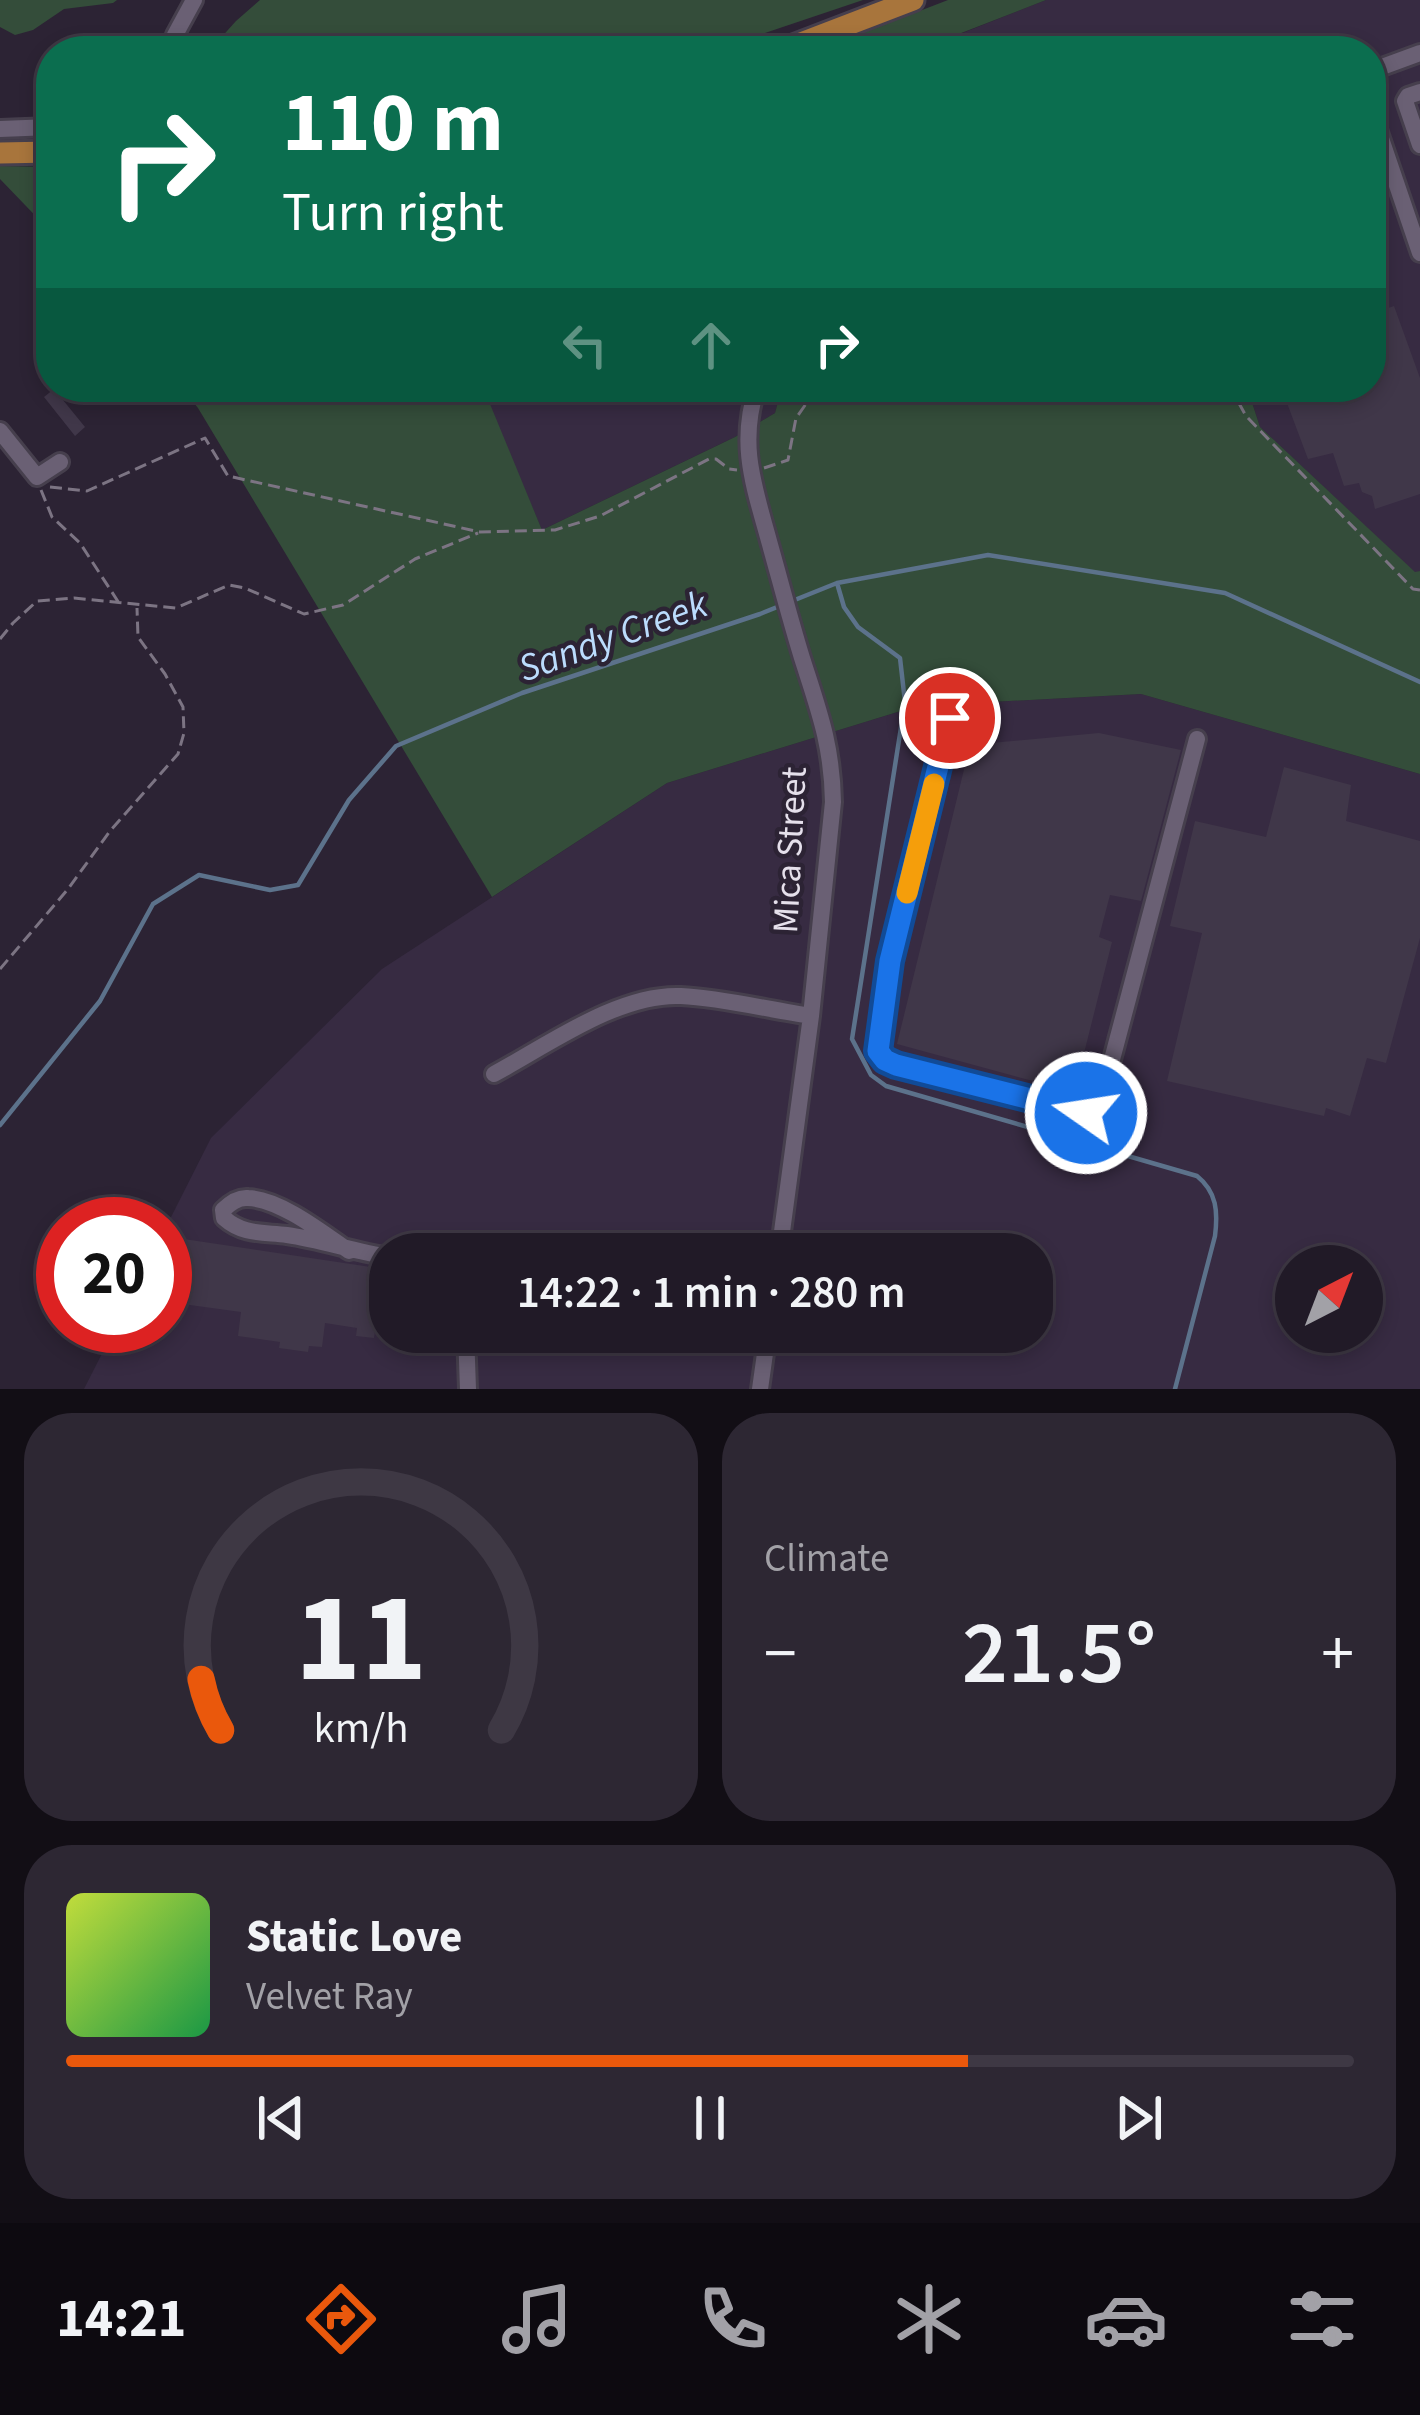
<!DOCTYPE html>
<meta charset="utf-8">
<style>
:root{--surface:#211a27;--page:#2d2733;--text:#f1f3f6;--muted:#a2a1a7;--line:#3e3844;--accent:#ea580c}
body{margin:0;font-family:"Source Sans 3",sans-serif;background:var(--page);color:var(--text);height:100vh;display:flex;flex-direction:column;font-size:45px;white-space:nowrap}
*{box-sizing:border-box;margin:0}
p{font-size:39px;color:var(--muted)}
.icon{flex:none;width:66px;height:66px;fill:none;stroke:currentColor;stroke-width:2;stroke-linecap:round;stroke-linejoin:round}
.map{position:relative;height:1389px;overflow:hidden}
.details{display:flex;flex-direction:column;gap:24px;padding:24px;background:#120e15;flex:1}
.details>*{flex:none}
.hud{position:absolute;left:36px;top:36px;width:1350px;height:366px;border-radius:48px;box-shadow:0 6px 18px #0003,0 0 0 3px var(--line);background:#0b6e4f;color:#fff;overflow:hidden}
.needle{width:78px;rotate:42deg}
.tools{position:absolute;left:1275px;top:1245px;display:grid;gap:24px}
.tools a{display:grid;place-items:center;width:108px;height:108px;border-radius:50%;background:var(--surface);box-shadow:0 6px 18px #0003,0 0 0 3px var(--line);font-size:60px}
.speed{position:absolute;left:36px;top:1197px;display:flex;gap:24px;font-size:60px;font-weight:700;text-align:center}
.speed>*{display:grid;place-content:center;width:156px;height:156px;border-radius:50%;background:var(--surface);box-shadow:0 6px 18px #0003,0 0 0 3px var(--line);line-height:1}
.speed .limit{border:18px solid #d22;background:#fff;color:#111}
.pin{position:absolute;display:grid;place-items:center;width:102px;height:102px;color:#fff;margin:-51px;border:6px solid #fff;border-radius:50%;box-shadow:0 3px 12px #0007}
.me{position:absolute;width:132px;margin:-66px;rotate:283deg;stroke-linejoin:round;filter:drop-shadow(0 0 9px #0008)}
.turn{display:flex;align-items:center;gap:42px;height:252px;padding:0 48px;font-size:54px}
.turn .icon{width:156px;height:156px;stroke-width:2.5}
.turn b{display:block;font-size:84px;line-height:102px}
.lanes{display:flex;align-items:center;height:114px;padding:0 48px;background:#0003;justify-content:center;gap:60px;direction:ltr}
.lanes .off{opacity:.35}
.big{font-size:90px;font-weight:600;line-height:1.1}
.details .widget{flex:1;display:flex;flex-direction:column;justify-content:center;gap:18px;min-width:0;padding:0 42px;border-radius:48px;background:var(--page)}
.details .dial{align-items:center;gap:0}
.dial svg{height:312px;overflow:visible;fill:none;stroke:var(--line);stroke-width:7;stroke-linecap:round;text-anchor:middle}
.dial text{fill:var(--text);stroke:none}
.song{display:flex;align-items:center;gap:36px}
.cover{width:144px;height:144px;border-radius:18px;background:linear-gradient(135deg,hsl(70 70% 55%),hsl(140 70% 35%))}
.played{height:12px;border-radius:6px;background:linear-gradient(90deg,var(--accent) 70%,var(--line) 70%)}
.keys{display:flex;justify-content:space-around;direction:ltr}
.heat{display:flex;justify-content:space-between;align-items:center;font-size:66px;direction:ltr}
.details .tiles{flex:1;display:grid;gap:24px;grid-template-columns:1fr 1fr}
.widget:last-child{grid-column:span 2}
.trip{position:absolute;left:369px;top:1233px;width:684px;height:120px;border-radius:48px;background:var(--surface);box-shadow:0 6px 18px #0003,0 0 0 3px var(--line);font-weight:600;line-height:120px;text-align:center}
.tabs{display:flex;height:192px;justify-content:space-around;align-items:center;background:#0d0a10;color:var(--muted)}
.tabs .icon{width:84px;height:84px}
.tabs .active{color:var(--accent)}
.tabs b{font-size:54px;color:var(--text)}
.map>svg:first-child{display:block}
.built{fill:#372b42;fill-rule:evenodd}
.green{fill:#344d3a}
.lines{fill:none;stroke-linecap:round;stroke-linejoin:round}
.stream{stroke:#5c728b;stroke-width:4.5}
.building{fill:#403749}
.minor-casing{stroke:#463f4d;stroke-width:22}
.major-casing{stroke:#463f4d;stroke-width:27}
.path{stroke:#7c7483;stroke-width:3;stroke-dasharray:12 6;stroke-linecap:butt}
.minor{stroke:#6a6074;stroke-width:16}
.major{stroke:#a8753c;stroke-width:21}
.route-casing{stroke:#114b97;stroke-width:30}
.route{stroke:#1a73e8;stroke-width:21}
.slow{stroke:#f59e0b;stroke-width:21}
.labels{text-anchor:middle;dominant-baseline:central;stroke-width:9;stroke-linejoin:round;paint-order:stroke}
.street-label{font-size:36px;fill:#e5e0eb;stroke:#2c2334}
.water-label{font-size:39px;font-style:italic;fill:#bbdcfd;stroke:#2c2334}
</style>
<div class="map">
<svg width="1420" height="1389" viewBox="0 0 1420 1389">
<rect width="100%" height="100%" fill="#2c2334"/>
<path class="built" d="M 1046,0 L 1420,0 L 1420,571 L 1415,573 L 1260,427 L 1247,387 L 1371,387 L 1371,51 L 917,51 Z
M 481,387 L 782,387 L 775,413 L 735,437 L 542,530 Z
M 1141,694 L 1420,774 L 1420,1389 L 84,1389 L 116,1326 L 165,1326 L 165,1229 L 211,1138 L 382,969 L 667,783 L 917,706 ZM 390,1254 L 1032,1254 L 1032,1332 L 390,1332 ZM 1296,1266 L 1362,1266 L 1362,1332 L 1296,1332 Z"/>
<path class="green" d="M 0,0 L 117,0 L 113,3 L 64,9 L 33,30 L 15,35 L 0,27 Z
M 260,0 L 863,0 L 712,51 L 209,51 L 236,21 Z
M 948,0 L 1046,0 L 915,51 L 816,51 Z
M 0,166 L 51,167 L 51,232 L 0,179 Z
M 181,387 L 483,387 L 542,530 L 735,437 L 775,413 L 782,387 L 1247,387 L 1260,427 L 1415,572 L 1420,571 L 1420,774 L 1141,694 L 917,706 L 667,783 L 492,897 L 198,408 Z"/>
<g class="lines">
<path class="stream" d="M 837,583 L 844,607 L 858,627 L 900,658 L 905,702 L 852,1039 L 871,1075 L 886,1086 L 1197,1176 C 1217,1192 1218,1212 1215,1236 L 1175,1389
M 0,1125 L 100,1001 L 153,904 L 199,875 L 270,890 L 298,885 L 349,800 L 396,746 L 522,693 L 760,614 L 837,583 L 988,555 L 1225,593 L 1420,682"/>
</g>
<path class="building" d="M 1394,306 L 1420,378 L 1420,494 L 1375,509 L 1372,496 L 1362,492 L 1359,483 L 1344,486 L 1333,453 L 1308,459 L 1281,387 L 1371,387 L 1371,314 Z
M 54,389 L 85,427 L 75,436 L 44,397 Z
M 1099,733 L 1181,750 L 1141,901 L 1110,895 L 1099,937 L 1112,942 L 1079,1073 L 1058,1070 L 1055,1087 L 897,1044 L 970,745 Z
M 1284,767 L 1351,785 L 1346,821 L 1420,841 L 1420,938 L 1386,1063 L 1367,1058 L 1350,1116 L 1326,1108 L 1324,1116 L 1167,1081 L 1202,933 L 1170,926 L 1195,821 L 1266,837 Z
M 177,1238 L 384,1269 L 383,1276 L 390,1277 L 389,1332 L 375,1330 L 374,1338 L 356,1336 L 357,1328 L 325,1323 L 322,1347 L 309,1346 L 308,1352 L 279,1348 L 280,1342 L 238,1336 L 241,1312 L 168,1302 Z"/>
<g class="lines">
<g class="minor-casing">
<path id="minor" d="M 170,51 L 175,35 L 194,0
M 1371,71 L 1420,53
M 1420,92 L 1408,96 L 1405,101 L 1420,145
M 1371,109 L 1420,253
M 0,129 L 51,127
M 757,387 C 738,444 754,486 769,541 C 780,580 790,619 802,658 C 819,711 832,745 833,802 L 811,1016 L 779,1254
M 0,431 L 37,477 L 60,462
M 950,718 L 890,961 L 878,1051 L 891,1064 L 1081,1113 L 1093,1111 L 1101,1101 L 1197,739
M 494,1074 C 548,1045 619,993 681,996 C 723,998 770,1010 811,1016
M 349,1251 C 323,1233 280,1199 248,1198 C 238,1197 230,1203 223,1210 L 224,1218 C 243,1235 263,1232 287,1235 C 322,1240 355,1252 390,1257
M 466,1332 L 468,1389
M 760,1389 L 768,1332"/>
</g>
<g class="major-casing">
<path id="major" d="M 780,51 L 913,0
M 0,153 L 51,152"/>
</g>
<path class="path" d="M 1230,387 L 1246,416 L 1413,589 L 1420,590
M 764,468 L 788,460 L 796,418 L 818,387
M 50,487 L 87,491 L 205,438 L 228,476 L 480,532 L 555,530 L 600,516 L 709,459 L 716,459 L 729,469 L 737,470
M 41,490 L 52,517 L 80,543 L 119,603
M 0,639 L 13,623 L 37,601 L 74,598 L 176,608 L 229,585 L 245,588 L 304,614 L 343,605 L 415,559 L 478,533
M 0,969 L 68,889 L 110,831 L 178,754 L 184,733 L 183,707 L 165,674 L 138,637 L 137,608"/>
<use href="#minor" class="minor"/>
<use href="#major" class="major"/>
</g>
<g class="lines">
<g class="route-casing">
<path id="route" d="M 950,718 L 890,961 L 878,1051 L 885,1060 L 896,1065 L 1086,1113"/>
</g>
<use href="#route" class="route"/>
<path class="slow" d="M 907,893 L 934,784"/>
</g>
<g class="labels">
<g class="street-label">
<text transform="translate(790 850) rotate(-87)">Mica Street</text>
</g>
<g class="water-label">
<text transform="translate(613 637) rotate(-20)">Sandy Creek</text>
</g>
</g>
</svg>
<div class="tools">
<a><svg class="needle" viewBox="-14 -14 28 28"><path d="M0-13l5 13h-10z" fill="#e53935"/><path d="M0 13l5-13h-10z" fill="#a2a1a7"/></svg></a>
</div>
<div class="speed"><div class="limit">20</div></div>
<div class="pin" style="left:950px;top:718px;background:#d93025"><svg class="icon" aria-label="arrive" viewBox="0 0 24 24"><path d="M6 21V4h12l-3 4 3 4H6"/></svg></div>
<svg class="me" style="left:1086px;top:1113px" viewBox="-20 -20 40 40"><circle r="17" fill="#1a73e8" stroke="#fff" stroke-width="3"/><path d="M0-11L8 9 0 5-8 9z" fill="#fff"/></svg>
<div class="trip">14:22 · 1 min · 280 m</div>
<div class="hud">
<div class="turn"><svg class="icon" aria-label="right" viewBox="0 0 24 24"><path d="M7 20v-9h11M14 6l5 5-5 5"/></svg><div><b>110 m</b>Turn right</div></div>
<div class="lanes"><svg class="icon off" aria-label="left" viewBox="0 0 24 24"><path d="M17 20v-9H6M10 6l-5 5 5 5"/></svg><svg class="icon off" aria-label="ahead" viewBox="0 0 24 24"><path d="M12 20V5M6 11l6-6 6 6"/></svg><svg class="icon" aria-label="right" viewBox="0 0 24 24"><path d="M7 20v-9h11M14 6l5 5-5 5"/></svg></div>
</div>
</div>
<section class="details">
<div class="tiles">
<div class="widget dial"><svg viewBox="0 0 100 80">
<path d="M14 69A42 42 0 1 1 86 69"/>
<path d="M14 69A42 42 0 0 1 9 56" stroke="#ea580c"/>
<text x="50" y="56" font-size="32" font-weight="700">11</text>
<text x="50" y="72" font-size="11">km/h</text>
</svg></div>
<div class="widget"><p>Climate</p>
<div class="heat"><a>−</a><b class="big">21.5°</b><a>+</a></div>
</div>
<div class="widget">
<div class="song"><i class="cover"></i><div><b>Static Love</b><p>Velvet Ray</p></div></div>
<div class="played"></div>
<div class="keys"><svg class="icon" aria-label="previous" viewBox="0 0 24 24"><path d="M18 5L8 12l10 7zM5 5v14"/></svg><svg class="icon" aria-label="pause" viewBox="0 0 24 24"><path d="M8 5v14M16 5v14"/></svg><svg class="icon" aria-label="next" viewBox="0 0 24 24"><path d="M6 5l10 7-10 7zM19 5v14"/></svg></div>
</div>
</div>
</section>
<nav class="tabs">
<b>14:21</b>
<svg class="icon active" aria-label="directions" viewBox="0 0 24 24"><path d="M12 3l9 9-9 9-9-9zM9 14v-3h6M13 9l2 2-2 2"/></svg>
<svg class="icon" aria-label="music" viewBox="0 0 24 24"><path d="M9 18V5l10-2v13"/><circle cx="6" cy="18" r="3"/><circle cx="16" cy="16" r="3"/></svg>
<svg class="icon" aria-label="phone" viewBox="0 0 24 24"><path d="M5 4h4l2 5-3 2q2 4 5 5l2-3 5 2v4C11 20 4 13 5 4z"/></svg>
<svg class="icon" aria-label="climate" viewBox="0 0 24 24"><path d="M12 3v18M4 7l16 10M4 17L20 7"/></svg>
<svg class="icon" aria-label="car" viewBox="0 0 24 24"><path d="M5 17H2v-5l4-1 3-4h7l3 4 3 1v5h-3M9 17h6M6 11h13"/><circle cx="7" cy="17" r="2"/><circle cx="17" cy="17" r="2"/></svg>
<svg class="icon" aria-label="filters" viewBox="0 0 24 24"><path d="M4 7h16M4 17h16"/><circle cx="9" cy="7" r="2"/><circle cx="15" cy="17" r="2"/></svg>
</nav>
